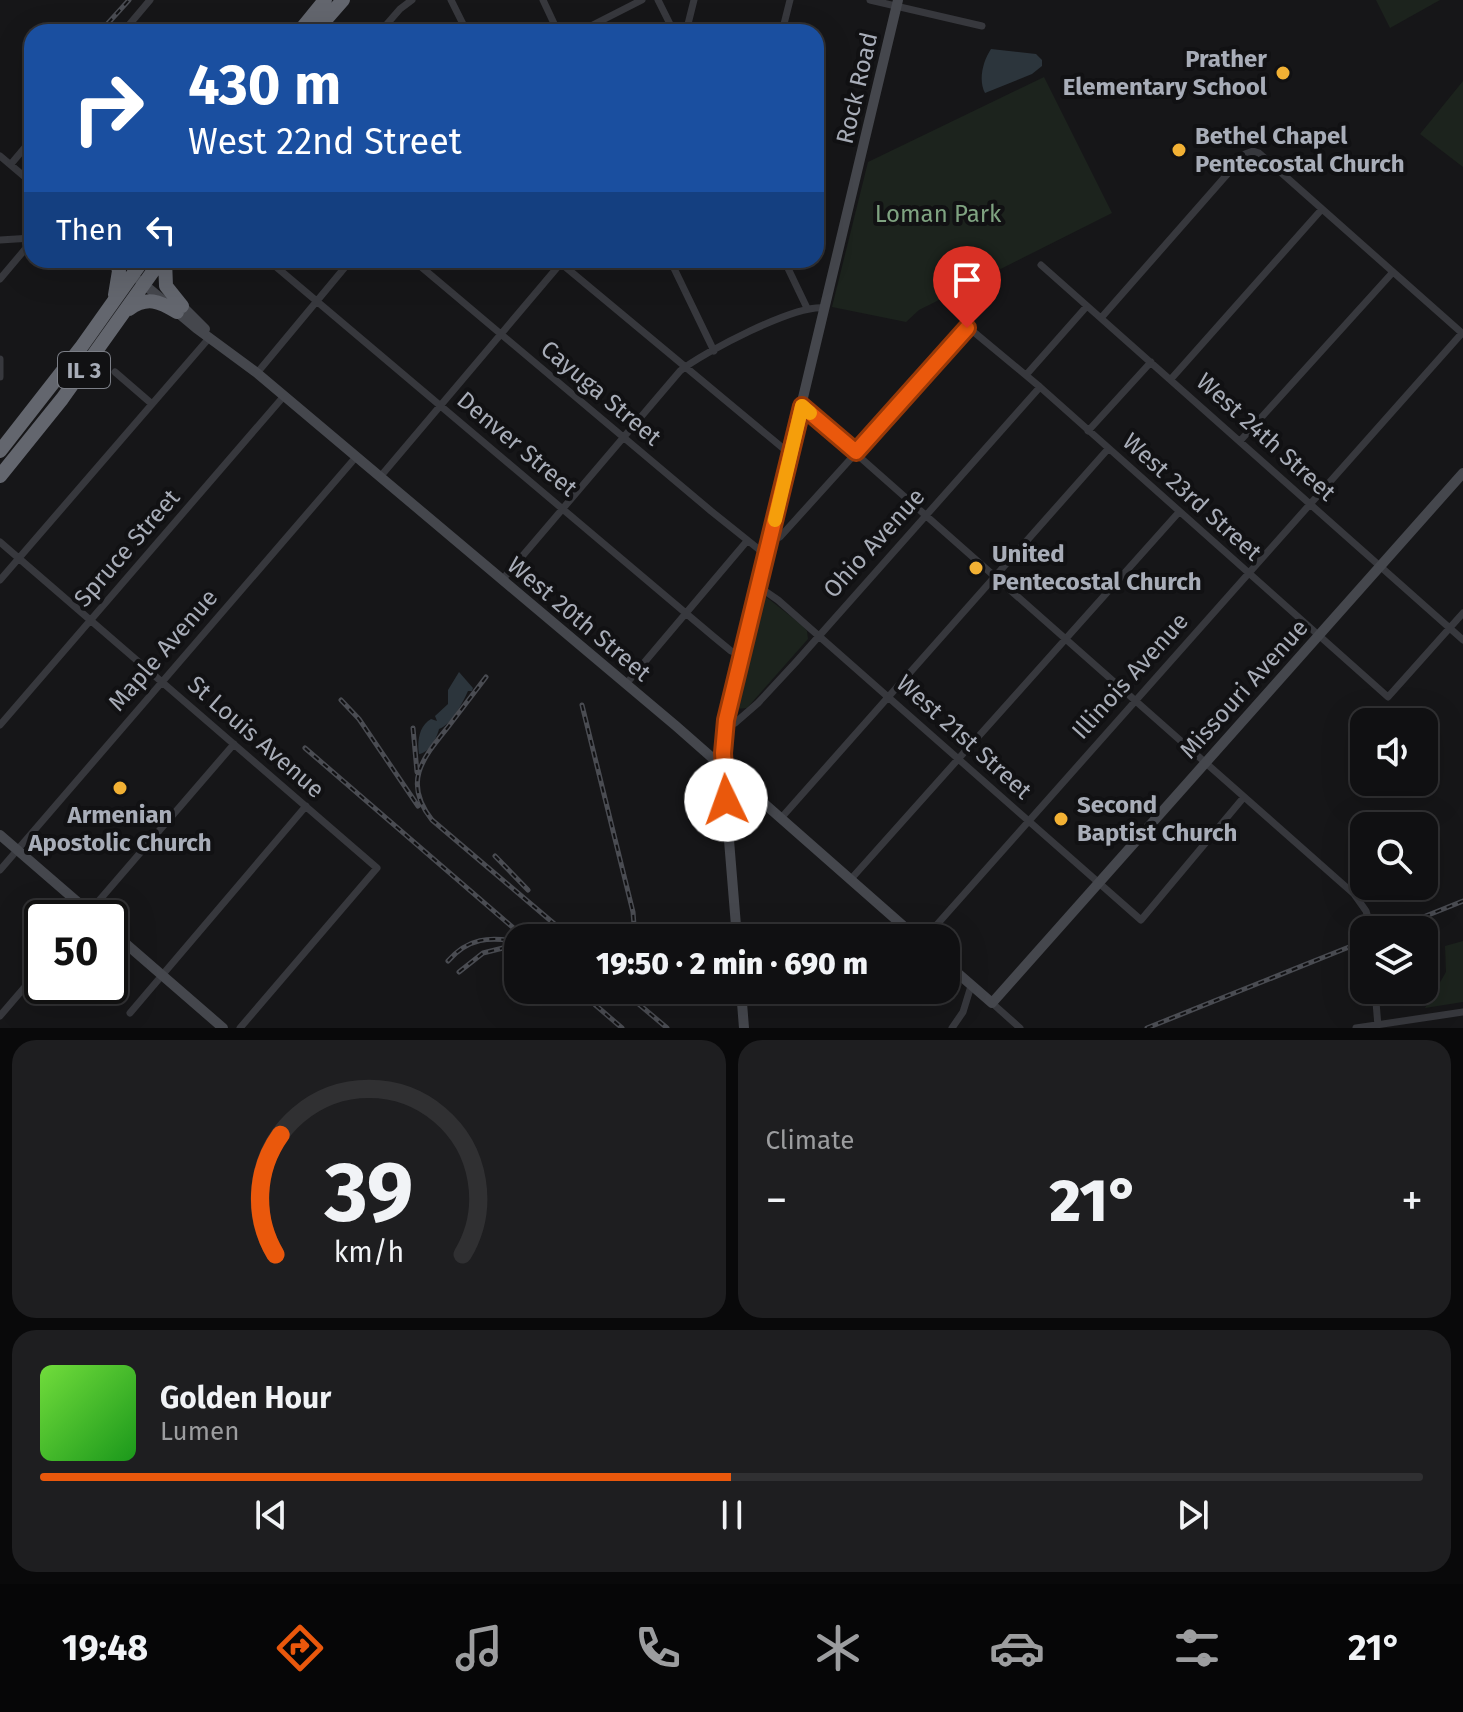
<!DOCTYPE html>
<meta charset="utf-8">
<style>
:root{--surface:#101012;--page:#1e1e20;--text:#f1f3f6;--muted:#9c9d9f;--line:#303032;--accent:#ea580c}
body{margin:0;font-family:"Fira Sans",sans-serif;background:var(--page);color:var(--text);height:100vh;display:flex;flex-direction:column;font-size:30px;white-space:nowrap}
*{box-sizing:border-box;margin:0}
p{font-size:26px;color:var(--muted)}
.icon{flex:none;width:44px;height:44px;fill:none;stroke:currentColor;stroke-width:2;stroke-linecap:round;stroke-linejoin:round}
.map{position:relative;height:1028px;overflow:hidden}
.drawer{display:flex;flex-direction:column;gap:12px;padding:12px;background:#09090a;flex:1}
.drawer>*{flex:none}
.top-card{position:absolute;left:24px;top:24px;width:800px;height:244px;border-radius:24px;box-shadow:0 8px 32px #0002,0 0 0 2px var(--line);background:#1a4fa0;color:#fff;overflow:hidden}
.controls{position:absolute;left:1350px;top:708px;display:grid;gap:16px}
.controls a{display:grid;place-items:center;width:88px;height:88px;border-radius:16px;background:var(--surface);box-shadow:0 8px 32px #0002,0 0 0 2px var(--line);font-size:40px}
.speed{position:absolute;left:24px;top:900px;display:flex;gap:16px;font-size:40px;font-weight:700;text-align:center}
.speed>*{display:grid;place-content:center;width:104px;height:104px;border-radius:50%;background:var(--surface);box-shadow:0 8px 32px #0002,0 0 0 2px var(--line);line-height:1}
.speed .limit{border:4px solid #111;border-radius:12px;background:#fff;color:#111}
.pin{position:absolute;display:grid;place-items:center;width:68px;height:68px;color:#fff;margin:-82px -34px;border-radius:50% 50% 50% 0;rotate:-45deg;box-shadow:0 0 8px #0007}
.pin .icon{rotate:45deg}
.me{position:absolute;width:88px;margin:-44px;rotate:357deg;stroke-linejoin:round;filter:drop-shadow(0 0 6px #0008)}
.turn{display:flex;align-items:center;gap:28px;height:168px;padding:0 32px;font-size:36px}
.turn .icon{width:104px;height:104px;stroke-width:2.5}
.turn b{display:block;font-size:56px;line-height:68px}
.then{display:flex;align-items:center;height:76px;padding:0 32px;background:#0003;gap:16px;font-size:30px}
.big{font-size:60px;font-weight:800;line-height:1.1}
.drawer .tile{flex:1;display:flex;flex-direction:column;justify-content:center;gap:12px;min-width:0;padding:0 28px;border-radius:24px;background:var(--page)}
.drawer .dial{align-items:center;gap:0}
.dial svg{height:208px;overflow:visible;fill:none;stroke:var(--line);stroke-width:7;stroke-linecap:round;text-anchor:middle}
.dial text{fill:var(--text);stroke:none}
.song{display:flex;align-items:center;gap:24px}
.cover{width:96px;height:96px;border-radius:12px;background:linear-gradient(135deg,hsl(100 70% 55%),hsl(120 70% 35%))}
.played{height:8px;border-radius:4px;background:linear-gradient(90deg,var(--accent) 50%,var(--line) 50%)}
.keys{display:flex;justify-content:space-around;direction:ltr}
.heat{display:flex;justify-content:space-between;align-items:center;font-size:44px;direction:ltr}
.drawer .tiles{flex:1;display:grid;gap:12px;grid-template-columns:1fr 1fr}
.tile:last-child{grid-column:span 2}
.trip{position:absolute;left:504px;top:924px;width:456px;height:80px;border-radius:24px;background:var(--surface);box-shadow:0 8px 32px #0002,0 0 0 2px var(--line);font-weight:800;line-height:80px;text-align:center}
.tabs{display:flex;height:128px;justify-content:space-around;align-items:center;background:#060607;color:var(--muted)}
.tabs .icon{width:56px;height:56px}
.tabs .on{color:var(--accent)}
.tabs b{font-size:36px;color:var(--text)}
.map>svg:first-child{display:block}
.green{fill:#1c231d}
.water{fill:#2c353c}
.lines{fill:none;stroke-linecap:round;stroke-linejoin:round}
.street{stroke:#37383d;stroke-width:7}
.secondary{stroke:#45474d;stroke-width:10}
.highway{stroke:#63666e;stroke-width:14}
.rail-casing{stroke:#4a4c52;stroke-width:5}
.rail{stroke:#111113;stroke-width:2;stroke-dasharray:6;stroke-linecap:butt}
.route-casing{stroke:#983908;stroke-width:20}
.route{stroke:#ea580c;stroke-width:14}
.slow{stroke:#f59e0b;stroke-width:14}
.poi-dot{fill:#f2b134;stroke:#111113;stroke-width:3}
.labels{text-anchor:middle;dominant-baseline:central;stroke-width:8;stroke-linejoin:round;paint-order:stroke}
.shield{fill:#111113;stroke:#7b7e86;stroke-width:2}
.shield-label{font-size:22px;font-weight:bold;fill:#a8adb8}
.poi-label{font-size:24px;font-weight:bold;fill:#a8adb8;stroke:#111113;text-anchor:start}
.street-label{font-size:24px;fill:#a8adb8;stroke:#111113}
.park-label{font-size:24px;fill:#7fa381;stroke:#111113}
</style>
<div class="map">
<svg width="1463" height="1028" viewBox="0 0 1463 1028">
<rect width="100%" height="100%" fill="#161618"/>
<path class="green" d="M 1376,0 L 1440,0 L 1390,28 Z
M 1044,77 L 1112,213 L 919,310 L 906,322 L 832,307 L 868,162 Z
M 1463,81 L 1463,167 L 1420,134 Z
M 765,596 L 803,626 L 807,631 L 808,639 L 747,708 L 737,709 L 761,599 Z
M 1463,941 L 1463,1002 L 1425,1008 L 1446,972 L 1445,946 Z"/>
<path class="water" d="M 991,49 L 1036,54 L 1042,60 L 1042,66 L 1032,74 L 985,93 C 978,80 983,61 991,49 Z
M 459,672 L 473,688 L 472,691 L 468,691 C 462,704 452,724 439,729 C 437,738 429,753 419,754 C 417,741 419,726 431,719 L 437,721 L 435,716 L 448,704 L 448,690 Z"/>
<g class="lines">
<path class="street" d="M 451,0 L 467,32
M 543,0 L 558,32
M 658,0 L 674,32
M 870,0 L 982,26
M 123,32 L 150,0
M 380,32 L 400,9 L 412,0
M 579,32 L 642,0
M 686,32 L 694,0
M 782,32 L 790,0
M 0,156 L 32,183
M 11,164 L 32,139
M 0,240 L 32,238
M 268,260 L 714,637 L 731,651 L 742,655
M 413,260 L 711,511 L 766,555
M 557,260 L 790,454
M 670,260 L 714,351
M 784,260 L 807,308
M 1041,265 L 1463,640
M 0,279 L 32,241
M 1101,318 L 1245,154 L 1253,151 L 1259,153 L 1463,334
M 0,359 L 0,377
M 115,372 L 152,404
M 257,373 L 351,260
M 1026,375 L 1087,306
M 1171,379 L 1322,209
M 802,406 L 1354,894 L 1366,911 L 1370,924
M 1088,431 L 1151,362
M 1240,441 L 1393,272
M 380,477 L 561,263
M 780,537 L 969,328 L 1040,387 L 1388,697 L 1463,613
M 0,542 L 377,868 L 240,1028
M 0,580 L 210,337
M 502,580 L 680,371 C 704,352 795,304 825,308
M 759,587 L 778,600 L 1141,920 L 1244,797
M 626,684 L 747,541
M 735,723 L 758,703 L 796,662 L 1040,387
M 0,725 L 284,396
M 782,817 L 1108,449
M 0,870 L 356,457
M 851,879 L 1179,512
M 84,918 L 234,744
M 925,938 L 1462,333
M 1375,990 L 1378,1026
M 992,1003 L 1020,1028
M 130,1013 L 306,806
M 0,1016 L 42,967
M 952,1028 L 963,1012 L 971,986
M 1356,1028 L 1463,1012"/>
<path class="secondary" d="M 140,281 L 196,328 L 257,373 L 676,726 L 917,938
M 179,303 L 205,329
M 729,818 L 739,803 L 758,797
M 0,835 L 96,918
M 110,930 L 223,1028
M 737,938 L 724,779 L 726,720 L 898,0
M 946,963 L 992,1003 L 1463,473
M 741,990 L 744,1028"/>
<path class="highway" d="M 299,32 L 325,0
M 315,32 L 343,0
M 165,260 L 166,286 L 182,306
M 115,295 L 119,271 L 116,260
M 129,309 C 147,296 159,301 177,312
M 0,451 L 82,346 L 143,260
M 0,476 L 62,399 L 161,260"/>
<g class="rail-casing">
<path id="rail" d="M 100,32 L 129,0
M 486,677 C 473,694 461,710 448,727 C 423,758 402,782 432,820 L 571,938
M 341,700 L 359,719 L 418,806
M 582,705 L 633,912 L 635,938
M 413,728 L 417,772
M 305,748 L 525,938
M 495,856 L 528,890
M 1391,930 L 1463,901
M 448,961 C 468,938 490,936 518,942
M 459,972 L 483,953 L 507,947
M 578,990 L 622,1028
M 622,990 L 667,1028
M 1147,1028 L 1364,941"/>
</g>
<use href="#rail" class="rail"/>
</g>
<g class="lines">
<g class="route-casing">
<path id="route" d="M 726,800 L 723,753 L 726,720 L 802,406 L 856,452 L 967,328"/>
</g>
<use href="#route" class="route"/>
<path class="slow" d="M 775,520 L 802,406 L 810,413"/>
</g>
<g class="poi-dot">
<circle cx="1283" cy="73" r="8"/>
<circle cx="1179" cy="150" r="8"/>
<circle cx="976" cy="568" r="8"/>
<circle cx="120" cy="788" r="8"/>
<circle cx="1061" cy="819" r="8"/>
</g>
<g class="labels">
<rect class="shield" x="58" y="352" width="52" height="36" rx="6"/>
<g class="shield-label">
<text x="84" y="370">IL 3</text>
</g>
<g class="poi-label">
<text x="1267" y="59" text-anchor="end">Prather<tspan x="1267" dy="28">Elementary School</tspan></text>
<text x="1195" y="136">Bethel Chapel<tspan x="1195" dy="28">Pentecostal Church</tspan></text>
<text x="992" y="554">United<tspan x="992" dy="28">Pentecostal Church</tspan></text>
<text x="1077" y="805">Second<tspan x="1077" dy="28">Baptist Church</tspan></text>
<text x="120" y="815" text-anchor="middle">Armenian<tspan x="120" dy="28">Apostolic Church</tspan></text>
</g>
<g class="street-label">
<text transform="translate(857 88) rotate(-77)">Rock Road</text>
<text transform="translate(601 393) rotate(40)">Cayuga Street</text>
<text transform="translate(1266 437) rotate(42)">West 24th Street</text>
<text transform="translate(517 444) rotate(40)">Denver Street</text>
<text transform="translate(1192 497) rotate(42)">West 23rd Street</text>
<text transform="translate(874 543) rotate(-48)">Ohio Avenue</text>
<text transform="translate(127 548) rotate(-49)">Spruce Street</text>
<text transform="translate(579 619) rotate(40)">West 20th Street</text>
<text transform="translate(163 650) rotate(-49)">Maple Avenue</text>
<text transform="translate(1130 676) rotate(-48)">Illinois Avenue</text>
<text transform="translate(1244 689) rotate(-48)">Missouri Avenue</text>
<text transform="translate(256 737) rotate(41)">St Louis Avenue</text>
<text transform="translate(964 737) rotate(42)">West 21st Street</text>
</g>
<g class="park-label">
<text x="938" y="214">Loman Park</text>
</g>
</g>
</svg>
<div class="controls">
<a><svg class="icon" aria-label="sound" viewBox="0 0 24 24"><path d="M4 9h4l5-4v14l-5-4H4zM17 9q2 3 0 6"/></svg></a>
<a><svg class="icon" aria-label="search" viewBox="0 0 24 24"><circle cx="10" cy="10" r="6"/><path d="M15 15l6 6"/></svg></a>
<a><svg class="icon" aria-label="layers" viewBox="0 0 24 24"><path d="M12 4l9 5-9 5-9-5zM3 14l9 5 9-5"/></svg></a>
</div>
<div class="speed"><div class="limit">50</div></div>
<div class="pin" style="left:967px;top:328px;background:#d93025"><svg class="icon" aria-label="arrive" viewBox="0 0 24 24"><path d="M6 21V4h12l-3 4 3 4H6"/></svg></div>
<svg class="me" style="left:726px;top:800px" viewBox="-20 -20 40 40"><circle r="19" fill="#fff"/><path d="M0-13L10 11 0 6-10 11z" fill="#ea580c"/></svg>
<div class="trip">19:50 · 2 min · 690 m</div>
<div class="top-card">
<div class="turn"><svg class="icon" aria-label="right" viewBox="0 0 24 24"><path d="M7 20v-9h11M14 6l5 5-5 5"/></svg><div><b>430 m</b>West 22nd Street</div></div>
<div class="then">Then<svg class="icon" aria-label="left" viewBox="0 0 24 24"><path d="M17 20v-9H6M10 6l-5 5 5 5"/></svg></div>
</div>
</div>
<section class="drawer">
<div class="tiles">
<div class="tile dial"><svg viewBox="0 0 100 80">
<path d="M14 69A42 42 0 1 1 86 69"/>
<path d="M14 69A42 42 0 0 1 16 23" stroke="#ea580c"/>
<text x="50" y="56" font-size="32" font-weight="700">39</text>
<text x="50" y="72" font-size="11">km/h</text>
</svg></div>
<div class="tile"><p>Climate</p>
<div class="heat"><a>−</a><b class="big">21°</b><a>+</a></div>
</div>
<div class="tile">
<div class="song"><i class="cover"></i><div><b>Golden Hour</b><p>Lumen</p></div></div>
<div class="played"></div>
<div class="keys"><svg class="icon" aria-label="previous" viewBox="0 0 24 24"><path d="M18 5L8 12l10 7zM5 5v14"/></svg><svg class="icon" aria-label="pause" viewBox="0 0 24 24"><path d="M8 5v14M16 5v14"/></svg><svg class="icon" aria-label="next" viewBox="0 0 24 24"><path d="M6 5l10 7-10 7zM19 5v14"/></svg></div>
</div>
</div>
</section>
<nav class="tabs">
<b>19:48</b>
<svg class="icon on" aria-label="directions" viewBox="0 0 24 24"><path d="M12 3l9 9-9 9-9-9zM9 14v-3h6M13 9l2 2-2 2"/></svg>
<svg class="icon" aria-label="music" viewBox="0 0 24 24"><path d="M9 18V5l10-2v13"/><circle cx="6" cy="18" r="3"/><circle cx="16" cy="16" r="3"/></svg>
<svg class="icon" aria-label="phone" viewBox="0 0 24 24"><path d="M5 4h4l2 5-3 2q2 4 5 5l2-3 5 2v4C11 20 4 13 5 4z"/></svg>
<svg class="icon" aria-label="climate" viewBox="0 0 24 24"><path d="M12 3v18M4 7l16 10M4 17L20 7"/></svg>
<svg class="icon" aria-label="car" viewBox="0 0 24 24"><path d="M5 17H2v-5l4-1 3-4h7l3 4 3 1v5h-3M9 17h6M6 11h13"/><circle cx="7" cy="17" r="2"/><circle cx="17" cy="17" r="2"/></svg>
<svg class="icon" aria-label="filters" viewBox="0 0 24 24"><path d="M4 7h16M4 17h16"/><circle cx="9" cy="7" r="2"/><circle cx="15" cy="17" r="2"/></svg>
<b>21°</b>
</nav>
